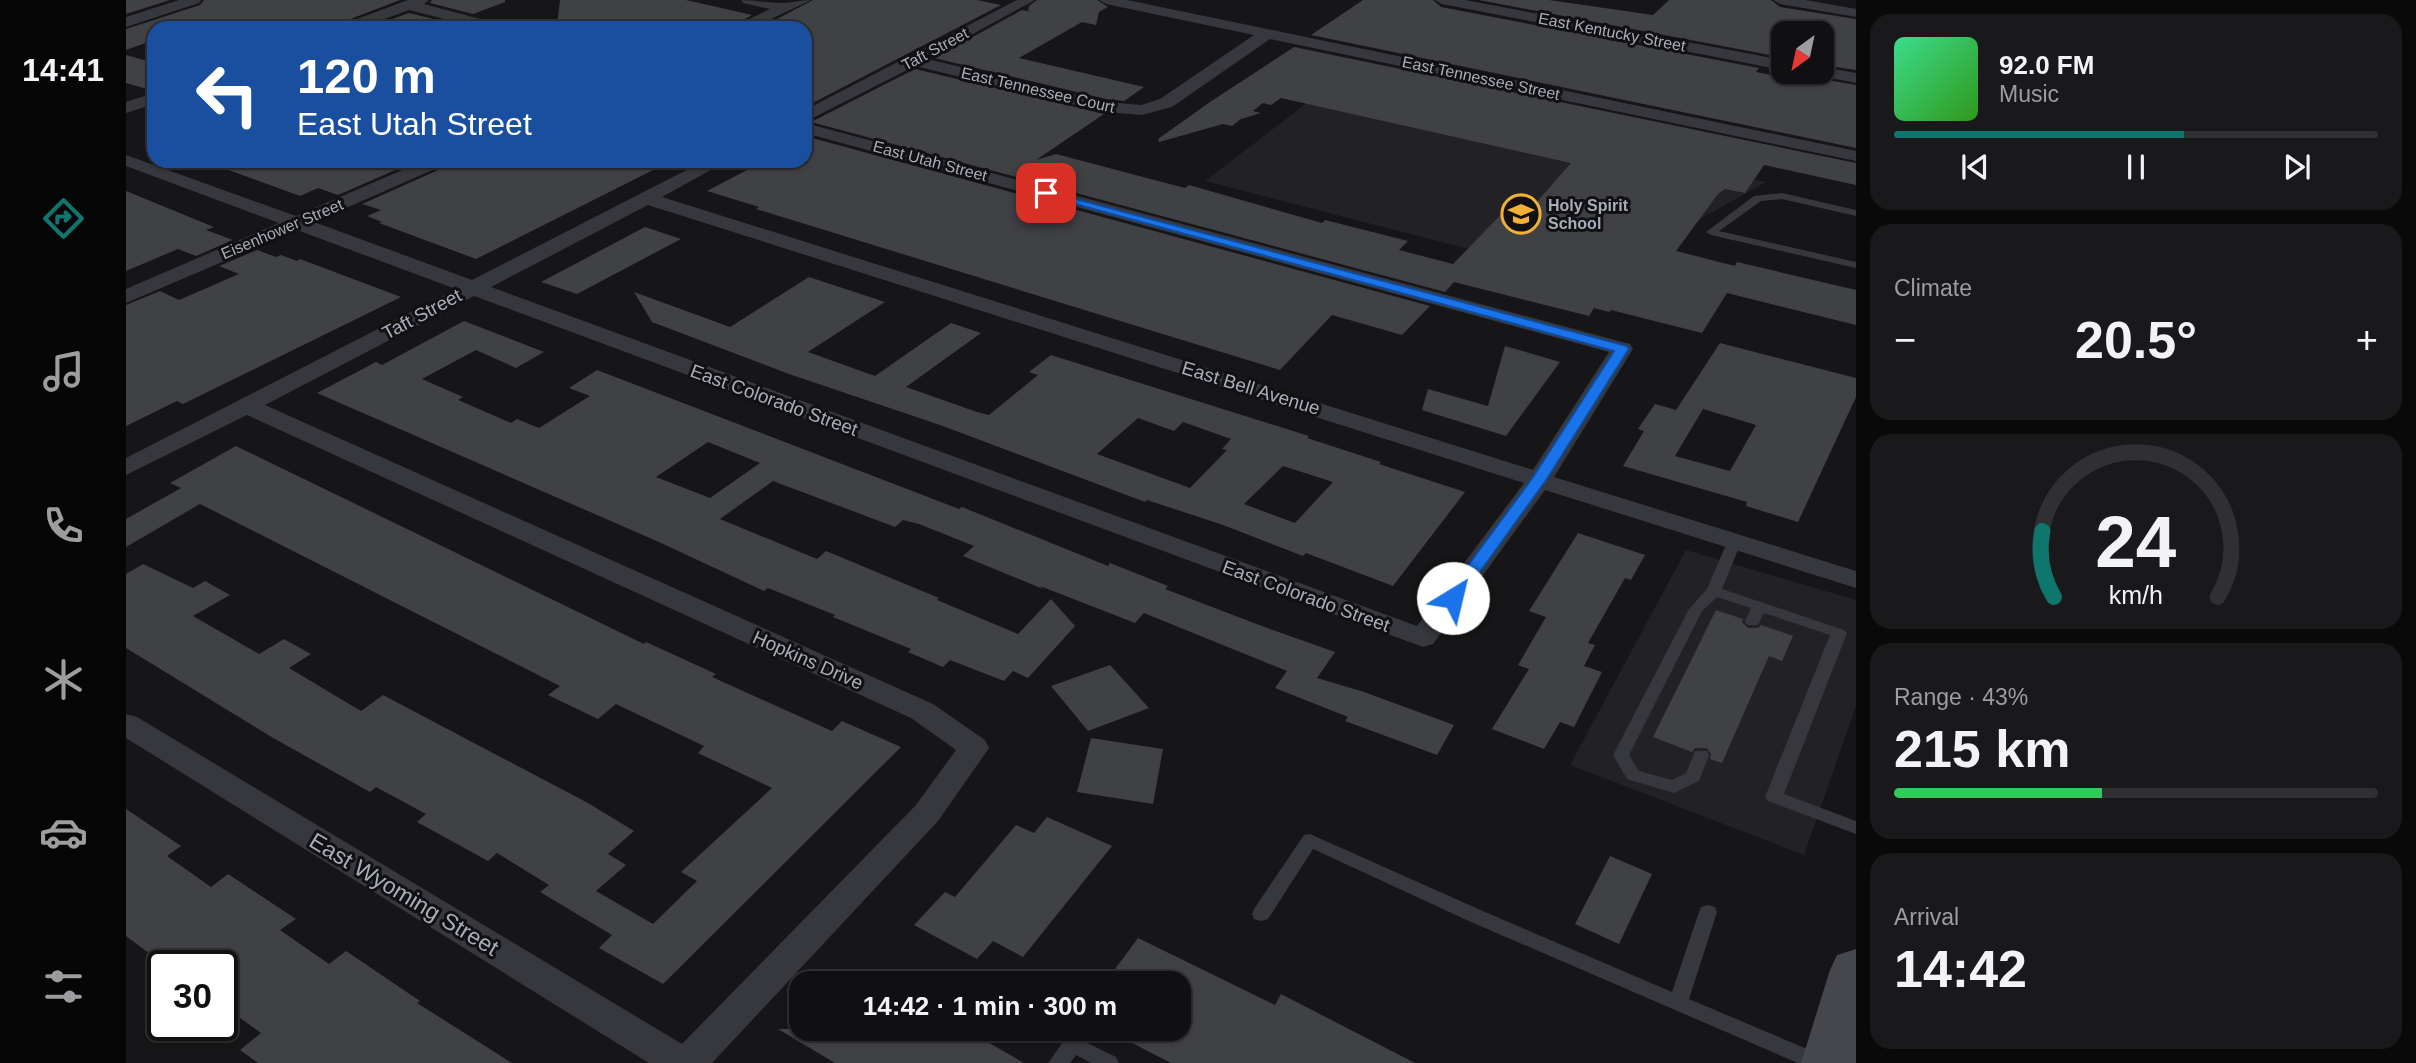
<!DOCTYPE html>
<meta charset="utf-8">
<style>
:root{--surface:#101012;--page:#19191b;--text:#f1f3f6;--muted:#9c9d9f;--line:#303032;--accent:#0f766e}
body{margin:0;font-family:Arial,sans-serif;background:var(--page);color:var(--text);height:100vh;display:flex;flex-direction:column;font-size:26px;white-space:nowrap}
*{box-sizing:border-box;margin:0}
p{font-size:23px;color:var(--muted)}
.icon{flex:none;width:38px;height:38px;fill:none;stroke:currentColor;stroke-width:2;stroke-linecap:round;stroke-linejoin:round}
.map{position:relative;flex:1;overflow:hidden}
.drawer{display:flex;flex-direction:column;gap:14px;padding:14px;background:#09090a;width:560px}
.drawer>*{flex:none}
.hud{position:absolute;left:21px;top:21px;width:665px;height:147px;border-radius:21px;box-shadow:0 2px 5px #0004,0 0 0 2px var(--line);background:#1a4fa0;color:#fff;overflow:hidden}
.needle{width:46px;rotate:213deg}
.fabs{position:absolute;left:1645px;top:21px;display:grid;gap:14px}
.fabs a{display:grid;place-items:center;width:63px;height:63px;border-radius:14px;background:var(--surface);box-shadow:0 2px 5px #0004,0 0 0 2px var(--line);font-size:35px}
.speed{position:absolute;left:21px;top:950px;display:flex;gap:14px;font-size:35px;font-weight:700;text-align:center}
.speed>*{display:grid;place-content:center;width:91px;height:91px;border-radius:50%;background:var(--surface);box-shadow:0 2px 5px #0004,0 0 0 2px var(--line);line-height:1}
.speed .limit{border:4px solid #111;border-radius:10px;background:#fff;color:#111}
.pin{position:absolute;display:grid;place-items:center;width:60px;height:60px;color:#fff;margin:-30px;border-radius:14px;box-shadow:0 4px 10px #0006}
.me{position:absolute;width:77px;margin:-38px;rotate:36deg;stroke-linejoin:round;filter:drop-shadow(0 0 5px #0008)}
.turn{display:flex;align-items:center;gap:24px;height:147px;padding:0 35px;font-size:32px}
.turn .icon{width:91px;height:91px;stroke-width:2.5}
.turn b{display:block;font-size:49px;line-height:60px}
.big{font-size:52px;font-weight:700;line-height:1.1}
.drawer .widget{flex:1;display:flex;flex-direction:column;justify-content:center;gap:10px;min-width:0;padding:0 24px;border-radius:21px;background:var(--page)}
.drawer .dial{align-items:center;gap:0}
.dial svg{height:182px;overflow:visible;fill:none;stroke:var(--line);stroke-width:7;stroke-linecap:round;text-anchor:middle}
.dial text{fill:var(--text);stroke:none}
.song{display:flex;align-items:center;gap:21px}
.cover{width:84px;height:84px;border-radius:10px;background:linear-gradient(135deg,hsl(150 70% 55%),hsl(110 70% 35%))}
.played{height:7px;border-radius:4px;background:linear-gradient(90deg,var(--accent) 60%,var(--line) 60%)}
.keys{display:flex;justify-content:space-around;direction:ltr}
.heat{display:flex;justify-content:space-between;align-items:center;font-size:38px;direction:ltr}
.charge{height:10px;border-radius:5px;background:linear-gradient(90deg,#34c759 43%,var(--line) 0)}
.trip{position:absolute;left:663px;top:971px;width:402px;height:70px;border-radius:21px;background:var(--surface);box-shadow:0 2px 5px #0004,0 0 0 2px var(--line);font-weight:700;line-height:70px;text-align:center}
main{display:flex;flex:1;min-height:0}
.menu{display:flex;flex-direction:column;width:126px;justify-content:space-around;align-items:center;background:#060607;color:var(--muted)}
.menu .icon{width:49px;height:49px}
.menu .current{color:var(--accent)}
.menu b{font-size:32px;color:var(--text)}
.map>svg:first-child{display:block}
.built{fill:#222225}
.building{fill:#404145;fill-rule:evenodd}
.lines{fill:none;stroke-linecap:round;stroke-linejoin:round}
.lane{fill:#37383d;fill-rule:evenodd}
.street{fill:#37383d;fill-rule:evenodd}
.secondary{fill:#45474d;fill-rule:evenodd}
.route{fill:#1a73e8;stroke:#114b97;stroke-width:2}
.labels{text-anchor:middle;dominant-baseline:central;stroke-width:6;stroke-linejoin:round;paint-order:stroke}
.far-street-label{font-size:16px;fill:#a8adb8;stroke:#111113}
.far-poi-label{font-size:16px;font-weight:bold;fill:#a8adb8;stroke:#111113;text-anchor:start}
.street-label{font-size:19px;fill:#a8adb8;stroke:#111113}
.near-street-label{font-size:23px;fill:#a8adb8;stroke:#111113}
</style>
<main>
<nav class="menu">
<b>14:41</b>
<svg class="icon current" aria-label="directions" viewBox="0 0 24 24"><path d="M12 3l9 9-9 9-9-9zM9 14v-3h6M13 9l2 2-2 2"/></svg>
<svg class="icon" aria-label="music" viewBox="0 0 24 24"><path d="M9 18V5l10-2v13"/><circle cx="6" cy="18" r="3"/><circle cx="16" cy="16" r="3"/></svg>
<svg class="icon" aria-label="phone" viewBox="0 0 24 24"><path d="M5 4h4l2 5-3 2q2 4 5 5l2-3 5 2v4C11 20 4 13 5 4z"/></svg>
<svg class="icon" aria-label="climate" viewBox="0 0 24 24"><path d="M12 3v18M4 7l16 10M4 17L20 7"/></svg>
<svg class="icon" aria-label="car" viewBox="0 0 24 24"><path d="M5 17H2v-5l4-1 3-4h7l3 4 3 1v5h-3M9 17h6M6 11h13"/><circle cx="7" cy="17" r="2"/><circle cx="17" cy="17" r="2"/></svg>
<svg class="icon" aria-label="filters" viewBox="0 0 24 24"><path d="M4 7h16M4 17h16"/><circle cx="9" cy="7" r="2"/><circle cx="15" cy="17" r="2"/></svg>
</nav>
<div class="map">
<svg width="1730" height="1063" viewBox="0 0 1730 1063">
<rect width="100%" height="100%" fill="#161618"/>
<path class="built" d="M 1203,86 L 1640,182 L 1526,246 L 1494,288 L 1079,181 Z
M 1560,550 L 1730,600 L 1730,706 L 1678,855 L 1444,765 Z"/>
<path class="building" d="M 0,0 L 44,0 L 0,14 Z
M 78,0 L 274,0 L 214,23 L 209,28 L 28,28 L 28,40 L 0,50 L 0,29 L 74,5 Z
M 306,0 L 379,0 L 379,2 L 347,14 L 304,3 Z
M 434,0 L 560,0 L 626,15 L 603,28 L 445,28 L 431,25 Z
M 687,0 L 851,0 L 875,5 L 679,107 L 679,28 L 650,28 L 651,19 Z
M 911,0 L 971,0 L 982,7 L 973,12 L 970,25 L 956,22 L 893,58 L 1018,87 L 998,101 L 980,99 L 808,58 L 896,10 L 916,14 L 902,11 L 903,6 Z
M 1237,0 L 1307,0 L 1315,7 L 1633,68 L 1630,72 L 1696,85 L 1696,79 L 1730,85 L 1730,148 L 1185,35 Z
M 1353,0 L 1423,0 L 1527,15 L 1543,0 L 1645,0 L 1654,7 L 1730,19 L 1730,70 L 1696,65 L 1696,33 L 1657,33 L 1657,39 L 1644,55 Z
M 283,13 L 324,23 L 311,28 L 242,28 Z
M 1168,47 L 1730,163 L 1730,185 L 1638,165 L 1619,193 L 1599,189 L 1592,194 L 1550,251 L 1609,266 L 1611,262 L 1730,290 L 1730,325 L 1601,293 L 1576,333 L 1485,310 L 1483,312 L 1468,308 L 1463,316 L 1328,282 L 1319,292 L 685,122 L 789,69 L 978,114 L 910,160 L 930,154 L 1059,188 L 1063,185 L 1196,223 L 1199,220 L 1282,241 L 1273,250 L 1327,264 L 1389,200 L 1408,205 L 1445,163 L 1155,98 L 1145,105 L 1137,103 L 1127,111 L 1135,113 L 1115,119 L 1106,126 L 1097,124 L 1033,142 L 1032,139 L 1084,102 Z
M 0,55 L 28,63 L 28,91 L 0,83 Z
M 679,136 L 1304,306 L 1276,335 L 1206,315 L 1154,370 L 630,209 L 633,207 L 581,191 L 638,161 L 679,161 Z
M 86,161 L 290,161 L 212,195 L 192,188 L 174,196 L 86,164 Z
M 324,161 L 545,161 L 350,259 L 253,223 L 256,222 L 241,216 L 255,210 L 236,204 L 319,167 Z
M 0,191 L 88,227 L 80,230 L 107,240 L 70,256 L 52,249 L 0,271 Z
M 519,227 L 555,239 L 451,294 L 415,282 Z
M 131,250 L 150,257 L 155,255 L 171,261 L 174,259 L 275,297 L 57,404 L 51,401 L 0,426 L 0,305 L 34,291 L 53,300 L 113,274 L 93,266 Z
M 683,277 L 759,302 L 682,352 L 749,376 L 825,323 L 855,333 L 780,387 L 851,412 L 863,415 L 912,375 L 903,372 L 925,355 L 1183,436 L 1181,438 L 1255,462 L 1253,464 L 1339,492 L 1267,586 L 1180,553 L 1177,556 L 1097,525 L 1021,500 L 1019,502 L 814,425 L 663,374 L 526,322 L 508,292 L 604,327 ZM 1012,418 L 1048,431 L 1057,422 L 1105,439 L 1096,449 L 1101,450 L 1064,488 L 971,454 ZM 1157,466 L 1207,482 L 1169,523 L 1118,504 Z
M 338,321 L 418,352 L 390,368 L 350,350 L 296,379 L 337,397 L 332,400 L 385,423 L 391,419 L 413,428 L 464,396 L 443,388 L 471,370 L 833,509 L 836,507 L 982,566 L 984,563 L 1042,586 L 1039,589 L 1141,628 L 1209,652 L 1191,678 L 1238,692 L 1328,725 L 1311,755 L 1219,721 L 1222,717 L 1149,688 L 1161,671 L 1018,613 L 1009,623 L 914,586 L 917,589 L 837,556 L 848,546 L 793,524 L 777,520 L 769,527 L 647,481 L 594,519 L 691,559 L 700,551 L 813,598 L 811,600 L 892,634 L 925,599 L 949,626 L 902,678 L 887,671 L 878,681 L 824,660 L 817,667 L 782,652 L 785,649 L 707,617 L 709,615 L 642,588 L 638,591 L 533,542 L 191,393 L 250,362 L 256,365 ZM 582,442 L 634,463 L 584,498 L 530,477 Z
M 1594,343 L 1730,378 L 1730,397 L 1672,522 L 1620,506 L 1621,502 L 1497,466 L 1518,431 L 1512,429 L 1529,404 L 1550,410 ZM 1577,409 L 1630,425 L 1604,471 L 1549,456 Z
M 1379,346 L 1434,362 L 1380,436 L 1296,410 L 1302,389 L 1362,406 Z
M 110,446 L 518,644 L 520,642 L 590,674 L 586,677 L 706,731 L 716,721 L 775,747 L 537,984 L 473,948 L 486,935 L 414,892 L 423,885 L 371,853 L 362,861 L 291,822 L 300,814 L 250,787 L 244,792 L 149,739 L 0,648 L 0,574 L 17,564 L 67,588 L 79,581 L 104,595 L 67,616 L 133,654 L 158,639 L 185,654 L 163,668 L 235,711 L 257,695 L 462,803 L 508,831 L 482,854 L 500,865 L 470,891 L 527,924 L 571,881 L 555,872 L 646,788 L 572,753 L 578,746 L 490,704 L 472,719 L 422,695 L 434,686 L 74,504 L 0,547 L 0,519 L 55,488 L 44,483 Z
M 1452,533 L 1519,555 L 1505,580 L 1499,578 L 1462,643 L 1469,645 L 1458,666 L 1476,672 L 1448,727 L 1434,722 L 1418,749 L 1366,729 L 1403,669 L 1392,665 L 1420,617 L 1403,611 Z
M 1590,610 L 1617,619 L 1616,622 L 1622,628 L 1632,628 L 1635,625 L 1667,636 L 1656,661 L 1643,656 L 1596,763 L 1584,759 L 1585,754 L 1581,748 L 1569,748 L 1566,752 L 1527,737 Z
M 984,665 L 1023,708 L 962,731 L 925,686 Z
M 965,738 L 1037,749 L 1027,804 L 951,792 Z
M 0,809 L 55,846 L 41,856 L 85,887 L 102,874 L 170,919 L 154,930 L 203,964 L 220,951 L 294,1001 L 291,1003 L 386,1063 L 132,1063 L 114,1050 L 135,1033 L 96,1005 L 96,966 L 40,966 L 0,936 Z
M 921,817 L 986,846 L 897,957 L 867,941 L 851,959 L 788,925 L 819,892 L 829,897 L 890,825 L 908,833 Z
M 1484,856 L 1526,874 L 1493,944 L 1449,924 Z
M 1012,938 L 1149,1005 L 1155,994 L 1289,1063 L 1045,1063 L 979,1029 L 1054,1029 L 1054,984 L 978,984 Z
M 652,1029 L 839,1029 L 898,1063 L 709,1063 Z"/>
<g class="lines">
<path class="lane" d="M 1656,193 L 1730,210 L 1730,216 L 1656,199 L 1635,201 L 1593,231 L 1730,262 L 1730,268 L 1585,235 L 1580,232 L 1628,196 Z
M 1609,536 L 1616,540 L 1596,589 L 1718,630 L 1721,633 L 1658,794 L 1730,821 L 1730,834 L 1642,801 L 1639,797 L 1704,635 L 1638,613 L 1632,625 L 1622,625 L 1619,622 L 1625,608 L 1591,597 L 1576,611 L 1503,755 L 1513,771 L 1546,780 L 1560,773 L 1569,751 L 1581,751 L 1583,755 L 1573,781 L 1548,793 L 1501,779 L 1487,755 L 1563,609 L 1581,589 L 1602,540 Z
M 1184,834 L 1359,912 L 1546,992 L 1573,912 L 1575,907 L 1582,905 L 1589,907 L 1591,912 L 1563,999 L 1700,1057 L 1703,1063 L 1672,1063 L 1345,922 L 1187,849 L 1142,919 L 1135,921 L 1128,919 L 1126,914 L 1128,909 L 1178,835 Z
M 947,1036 L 990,1057 L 993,1063 L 965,1063 L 950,1055 L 944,1063 L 922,1063 L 940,1038 Z"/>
<path class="street" d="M 53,0 L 75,0 L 73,3 L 0,27 L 0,17 Z
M 282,0 L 303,0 L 298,4 L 377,25 L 380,28 L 354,28 L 283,10 L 234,28 L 212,28 L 215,25 Z
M 615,0 C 628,0 643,3 656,3 C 665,3 675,0 685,0 L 626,28 L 605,28 L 644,9 L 617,3 Z
M 891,0 L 909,0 L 801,59 L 980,102 L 1015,105 L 1034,99 L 1128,35 L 980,4 L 973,0 L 1001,0 L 1730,151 L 1730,161 L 1144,39 L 1046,107 L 1016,115 L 980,112 L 789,66 L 679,122 L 679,110 Z
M 1309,0 L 1339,0 L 1657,60 L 1657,70 L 1316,4 Z
M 1647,0 L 1680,0 L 1730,9 L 1730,17 L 1654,4 Z
M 1696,67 L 1730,73 L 1730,83 L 1689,75 L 1687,72 L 1696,72 Z
M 28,93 L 28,104 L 0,113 L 0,102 Z
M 679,123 L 1504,344 L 1507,349 L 1428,477 L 1730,571 L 1730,588 L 1419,490 L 1307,644 L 1297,647 L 348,296 L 139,405 L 807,704 L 859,740 L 863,748 L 812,821 L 586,1063 L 523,1063 L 0,738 L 0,714 L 11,717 L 556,1044 L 790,805 L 830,750 L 785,718 L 121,415 L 0,475 L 0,458 L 330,289 L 171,230 L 0,303 L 0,289 L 153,223 L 0,166 L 0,155 L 170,216 L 297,161 L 321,161 L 318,165 L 188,222 L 346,280 L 578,161 L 601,161 L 536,197 L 1407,470 L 1483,352 L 679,133 ZM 522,205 L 1398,483 L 1291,626 L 365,287 Z"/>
<path class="secondary" d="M 1730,949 L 1730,1063 L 1675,1063 L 1704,970 L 1711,955 Z"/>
</g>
<path class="route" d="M 916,190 L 1501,346 L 1503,349 L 1421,479 L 1333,601 L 1321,601 L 1318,598 L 1407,477 L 1488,351 L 916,195 Z"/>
<defs>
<g id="school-ring" transform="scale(2.0125)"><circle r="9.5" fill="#111113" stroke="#f2b134" stroke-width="1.5"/><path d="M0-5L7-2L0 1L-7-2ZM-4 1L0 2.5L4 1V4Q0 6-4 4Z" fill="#f2b134"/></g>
</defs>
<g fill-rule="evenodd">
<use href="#school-ring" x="1395" y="214"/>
</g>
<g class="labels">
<g class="far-street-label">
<text transform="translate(1486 32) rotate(11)">East Kentucky Street</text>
<text transform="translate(809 49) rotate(-28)">Taft Street</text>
<text transform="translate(1355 78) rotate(12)">East Tennessee Street</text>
<text transform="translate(912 90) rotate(13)">East Tennessee Court</text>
<text transform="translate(804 161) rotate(15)">East Utah Street</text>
<text transform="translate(156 229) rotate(-23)">Eisenhower Street</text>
</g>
<g class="far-poi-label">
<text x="1422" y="205">Holy Spirit<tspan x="1422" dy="18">School</tspan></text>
</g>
<g class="street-label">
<text transform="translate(296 314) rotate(-28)">Taft Street</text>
<text transform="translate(1125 388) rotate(17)">East Bell Avenue</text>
<text transform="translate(648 400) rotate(20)">East Colorado Street</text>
<text transform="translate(1180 596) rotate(20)">East Colorado Street</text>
<text transform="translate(682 660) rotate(24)">Hopkins Drive</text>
</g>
<g class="near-street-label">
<text transform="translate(278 894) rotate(31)">East Wyoming Street</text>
</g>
</g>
</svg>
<div class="fabs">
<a><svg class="needle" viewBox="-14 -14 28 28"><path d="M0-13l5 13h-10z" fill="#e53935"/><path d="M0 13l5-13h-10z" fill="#9c9d9f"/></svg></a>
</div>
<div class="speed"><div class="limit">30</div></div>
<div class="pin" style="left:920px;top:193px;background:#d93025"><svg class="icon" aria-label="arrive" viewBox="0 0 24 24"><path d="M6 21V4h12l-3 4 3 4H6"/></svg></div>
<svg class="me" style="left:1327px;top:598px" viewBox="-20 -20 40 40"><circle r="19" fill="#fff"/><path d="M0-13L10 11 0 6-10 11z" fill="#1a73e8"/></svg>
<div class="trip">14:42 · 1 min · 300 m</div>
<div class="hud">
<div class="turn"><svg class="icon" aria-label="left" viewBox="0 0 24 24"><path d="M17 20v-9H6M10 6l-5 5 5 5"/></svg><div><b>120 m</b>East Utah Street</div></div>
</div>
</div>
<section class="drawer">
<div class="widget">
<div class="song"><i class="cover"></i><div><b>92.0 FM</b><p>Music</p></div></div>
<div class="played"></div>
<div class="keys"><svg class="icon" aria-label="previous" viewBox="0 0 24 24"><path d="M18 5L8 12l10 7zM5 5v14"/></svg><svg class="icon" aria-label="pause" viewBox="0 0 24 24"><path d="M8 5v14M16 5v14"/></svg><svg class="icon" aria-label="next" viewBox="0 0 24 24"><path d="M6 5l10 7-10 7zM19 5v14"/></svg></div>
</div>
<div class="widget"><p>Climate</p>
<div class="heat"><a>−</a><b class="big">20.5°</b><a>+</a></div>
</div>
<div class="widget dial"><svg viewBox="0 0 100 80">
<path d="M14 69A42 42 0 1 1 86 69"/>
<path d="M14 69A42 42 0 0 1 9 40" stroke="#0f766e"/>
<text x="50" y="56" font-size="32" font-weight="700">24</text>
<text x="50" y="72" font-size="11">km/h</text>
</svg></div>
<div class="widget"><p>Range · 43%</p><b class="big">215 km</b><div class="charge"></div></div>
<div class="widget"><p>Arrival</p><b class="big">14:42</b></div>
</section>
</main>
